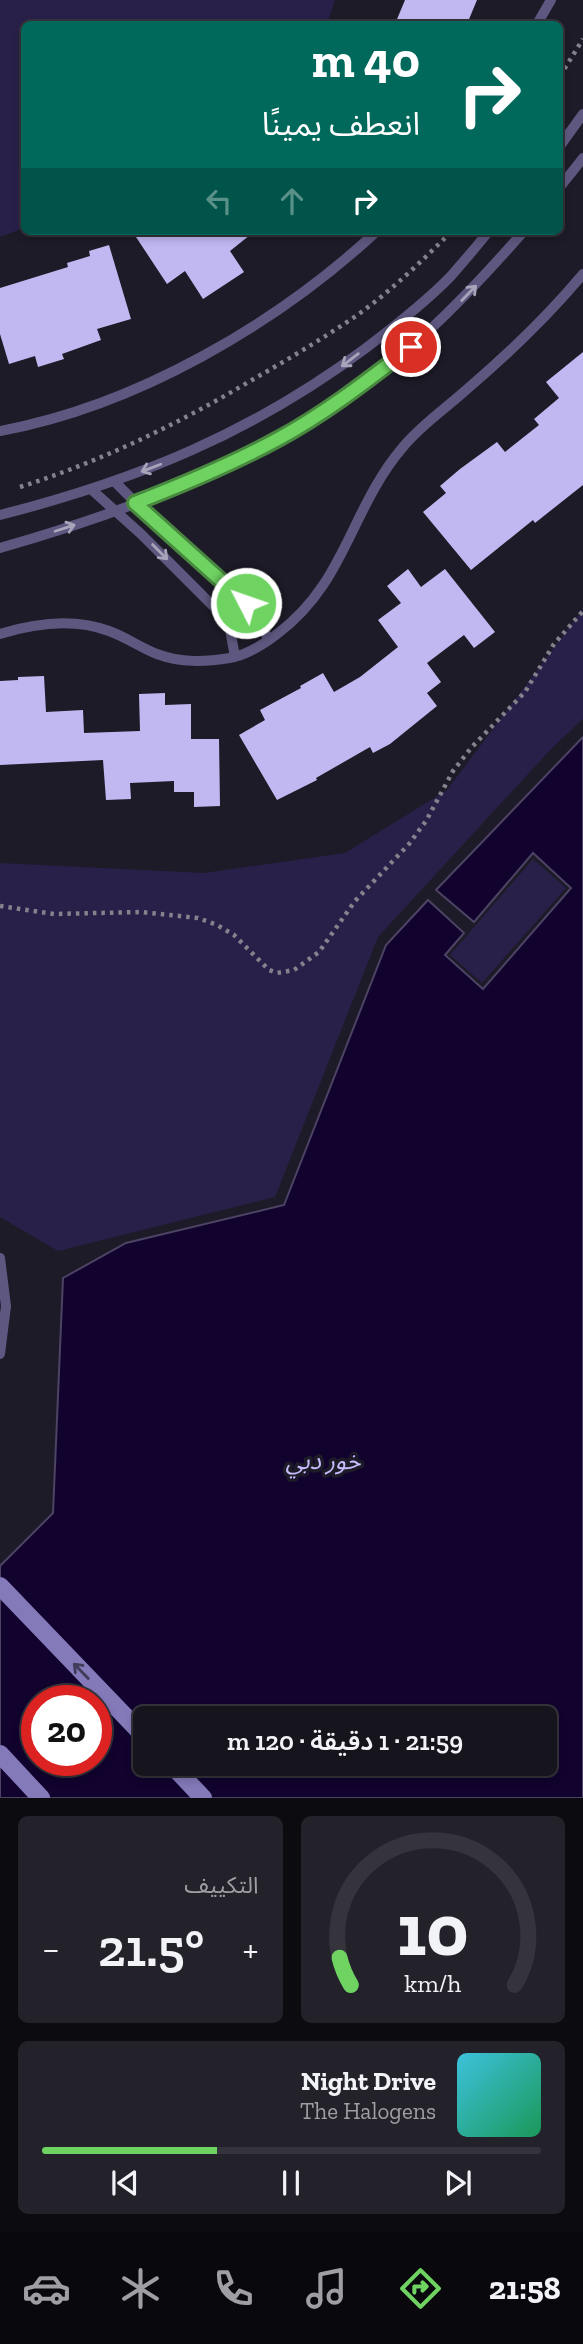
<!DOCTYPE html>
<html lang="ar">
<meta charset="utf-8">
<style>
:root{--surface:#16141d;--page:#23212a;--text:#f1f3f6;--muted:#9e9ea4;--line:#35333b;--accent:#6ed361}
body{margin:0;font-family:"Zilla Slab","Noto Sans Arabic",serif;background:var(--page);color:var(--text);direction:rtl;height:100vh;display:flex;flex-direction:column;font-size:26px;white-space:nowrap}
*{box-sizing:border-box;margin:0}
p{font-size:23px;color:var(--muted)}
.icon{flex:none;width:38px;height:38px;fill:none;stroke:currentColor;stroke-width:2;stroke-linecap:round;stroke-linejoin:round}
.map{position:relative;height:1798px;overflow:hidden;direction:ltr}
.details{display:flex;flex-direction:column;gap:18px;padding:18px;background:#0c0b10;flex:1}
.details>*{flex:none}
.top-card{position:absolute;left:21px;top:21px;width:542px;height:214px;border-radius:10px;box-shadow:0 4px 10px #0003,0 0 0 2px var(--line);direction:rtl;background:#00695c;color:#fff;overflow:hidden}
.speed{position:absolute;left:21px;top:1685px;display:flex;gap:14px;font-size:35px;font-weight:700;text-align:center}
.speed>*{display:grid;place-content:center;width:91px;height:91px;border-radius:50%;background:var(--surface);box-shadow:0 4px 10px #0003,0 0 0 2px var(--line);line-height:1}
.speed .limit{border:10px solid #d22;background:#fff;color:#111}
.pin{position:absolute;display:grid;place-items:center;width:60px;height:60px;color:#fff;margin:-30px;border:4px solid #fff;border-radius:50%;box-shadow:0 2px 7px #0007}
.me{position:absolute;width:77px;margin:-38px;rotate:311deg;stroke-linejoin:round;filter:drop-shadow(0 0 5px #0008)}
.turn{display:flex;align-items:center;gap:24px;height:147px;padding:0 28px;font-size:32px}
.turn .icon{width:91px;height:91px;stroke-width:2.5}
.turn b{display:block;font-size:49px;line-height:60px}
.lanes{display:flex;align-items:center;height:66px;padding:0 28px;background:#0003;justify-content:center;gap:35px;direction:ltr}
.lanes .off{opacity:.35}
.big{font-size:52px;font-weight:600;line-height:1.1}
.details .widget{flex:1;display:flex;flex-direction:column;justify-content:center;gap:10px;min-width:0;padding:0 24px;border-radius:10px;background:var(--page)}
.details .dial{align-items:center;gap:0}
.dial svg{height:182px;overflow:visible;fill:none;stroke:var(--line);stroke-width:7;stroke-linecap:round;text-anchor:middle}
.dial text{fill:var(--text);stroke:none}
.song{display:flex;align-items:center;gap:21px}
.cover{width:84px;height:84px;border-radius:10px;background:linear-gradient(135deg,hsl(190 70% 55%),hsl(150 70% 35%))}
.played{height:7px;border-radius:4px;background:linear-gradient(90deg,var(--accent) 35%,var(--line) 35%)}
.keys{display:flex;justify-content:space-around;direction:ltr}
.heat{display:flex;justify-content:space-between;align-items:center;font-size:38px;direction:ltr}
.details .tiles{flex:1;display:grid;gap:18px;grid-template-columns:1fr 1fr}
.widget:last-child{grid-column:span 2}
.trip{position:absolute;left:133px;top:1706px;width:424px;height:70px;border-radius:10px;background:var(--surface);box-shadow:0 4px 10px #0003,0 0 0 2px var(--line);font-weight:600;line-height:70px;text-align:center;direction:rtl}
.tab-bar{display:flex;height:112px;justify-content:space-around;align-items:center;background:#09080c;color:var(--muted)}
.tab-bar .icon{width:49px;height:49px}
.tab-bar .current{color:var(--accent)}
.tab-bar b{font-size:32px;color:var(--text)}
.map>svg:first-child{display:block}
.green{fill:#292049}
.water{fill:#11032e;stroke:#4d4364;stroke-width:2;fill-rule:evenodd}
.building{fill:#c1b8f2}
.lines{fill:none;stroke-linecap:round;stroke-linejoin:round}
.path{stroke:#84828c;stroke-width:4.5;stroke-dasharray:3.5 5;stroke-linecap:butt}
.service{stroke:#5e5880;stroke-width:10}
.secondary{stroke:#8479b9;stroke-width:18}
.oneway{stroke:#a8a5ba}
.oneway2{stroke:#413c5a}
.route-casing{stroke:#48893f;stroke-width:18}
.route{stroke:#6ed361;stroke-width:12}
.labels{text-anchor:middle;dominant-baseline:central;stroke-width:7;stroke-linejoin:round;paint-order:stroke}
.water-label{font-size:24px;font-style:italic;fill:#c6bcfc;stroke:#1d1b27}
</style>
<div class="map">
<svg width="583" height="1798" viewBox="0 0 583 1798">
<rect width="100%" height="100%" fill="#1d1b27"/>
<path class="green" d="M 0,0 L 335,0 L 327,24 L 24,24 L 24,228 L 0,237 Z
M 583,609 L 583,719 L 552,748 L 378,937 L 275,1197 L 58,1251 L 0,1217 L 0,863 L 204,873 L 345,853 L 447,790 Z
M 533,859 L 566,888 L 482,983 L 450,955 Z"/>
<path class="water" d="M 583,737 L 583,1798 L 0,1798 L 0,1566 L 53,1513 L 63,1278 L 126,1243 L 284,1205 L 386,945 L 428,900 L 464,933 L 445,955 L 483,989 L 571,888 L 533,853 L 474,922 L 436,890 ZM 37,1701 L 96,1701 L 96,1760 L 37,1760 ZM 145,1718 L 544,1718 L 544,1764 L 145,1764 Z"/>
<path class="building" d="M 405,0 L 477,0 L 467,24 L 395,24 Z
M 134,231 L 255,231 L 230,251 L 244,272 L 203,299 L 185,271 L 167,284 L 136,237 L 138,237 Z
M 109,245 L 131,319 L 97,329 L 101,340 L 62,354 L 64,359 L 38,367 L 35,356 L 9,364 L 0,334 L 0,288 L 68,267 L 67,263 L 90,256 L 89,251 Z
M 583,352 L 583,485 L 535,523 L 533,520 L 471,570 L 423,512 L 446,493 L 440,486 L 460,469 L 497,442 L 505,452 L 539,425 L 534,419 L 559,398 L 546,382 Z
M 408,569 L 421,587 L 445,569 L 495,632 L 474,648 L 464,635 L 427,663 L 441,682 L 427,693 L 437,706 L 390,744 L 373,753 L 370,747 L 316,778 L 317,780 L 277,800 L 239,735 L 265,720 L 260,710 L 301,688 L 300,686 L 323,673 L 334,692 L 360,677 L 398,647 L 378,620 L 401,603 L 387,586 Z
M 44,676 L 46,712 L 83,710 L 84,733 L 140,731 L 139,694 L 165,693 L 165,705 L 191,704 L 191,739 L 219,739 L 220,806 L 194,807 L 194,792 L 174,792 L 174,781 L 130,783 L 131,799 L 106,800 L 103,760 L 0,765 L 0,681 L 18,680 L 18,677 Z"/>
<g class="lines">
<path class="path" d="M 560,76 L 583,39
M 20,487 C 102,461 178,424 252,380 C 287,360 322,339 356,316 C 391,291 422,261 452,231
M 0,906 L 54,914 L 141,912 L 198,918 L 217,925 L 234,935 L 269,970 L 277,973 L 294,970 L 319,952 L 355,901 L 409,844 L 426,821 L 453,771 L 471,748 L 525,692 L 554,644 L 583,611"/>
<path class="service" d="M 537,24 L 551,0
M 560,146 L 583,114
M 560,187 L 583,158
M 0,431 C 136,406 277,324 377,231
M 115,482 L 158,525 L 246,603 L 255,614 L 269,640
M 92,490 L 141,534 L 224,617 L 230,629 L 235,657
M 0,515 C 137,480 252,433 366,348 C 395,326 426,302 451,276 C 464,261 477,246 489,231
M 0,548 C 147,506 297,448 413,345 C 453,310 489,271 524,231
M 0,634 C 35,623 74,618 109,631 C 126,637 141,648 157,654 C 181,663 205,662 230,658 C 247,655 264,644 277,634 C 346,583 350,509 403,447 C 421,425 445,409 466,390 C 507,355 548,316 583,274
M 0,1258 L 6,1306 L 0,1354"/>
<path class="secondary" d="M 0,1586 L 145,1737
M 0,1754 L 41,1798
M 171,1764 L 203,1798"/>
</g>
<defs><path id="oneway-shaft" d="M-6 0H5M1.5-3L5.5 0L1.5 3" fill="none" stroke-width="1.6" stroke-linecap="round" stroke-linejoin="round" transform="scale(1.75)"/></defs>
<g class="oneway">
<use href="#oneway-shaft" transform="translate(469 293) rotate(-46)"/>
<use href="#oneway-shaft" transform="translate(350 360) rotate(143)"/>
<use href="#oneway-shaft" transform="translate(151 468) rotate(159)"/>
<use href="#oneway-shaft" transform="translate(65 528) rotate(-18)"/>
<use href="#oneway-shaft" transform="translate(160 552) rotate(45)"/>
</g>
<use class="oneway2" href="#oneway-shaft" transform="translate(81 1671) rotate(-134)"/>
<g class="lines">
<g class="route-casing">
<path id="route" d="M 246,603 L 135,503 C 184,484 232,464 278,439 C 326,413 368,380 411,347"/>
</g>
<use href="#route" class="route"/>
</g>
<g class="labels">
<g class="water-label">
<text x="323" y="1460">خور دبي</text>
</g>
</g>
</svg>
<div class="speed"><div class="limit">20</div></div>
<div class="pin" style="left:411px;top:347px;background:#d93025"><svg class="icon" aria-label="arrive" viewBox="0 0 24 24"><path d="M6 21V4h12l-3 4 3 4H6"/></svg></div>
<svg class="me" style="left:246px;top:603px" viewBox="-20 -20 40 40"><circle r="17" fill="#6ed361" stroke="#fff" stroke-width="3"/><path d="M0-11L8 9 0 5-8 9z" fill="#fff"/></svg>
<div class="trip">21:59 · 1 دقيقة · 120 m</div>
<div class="top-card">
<div class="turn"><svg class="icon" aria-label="right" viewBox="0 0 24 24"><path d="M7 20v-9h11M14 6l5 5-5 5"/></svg><div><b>40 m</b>انعطف يمينًا</div></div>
<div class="lanes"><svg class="icon off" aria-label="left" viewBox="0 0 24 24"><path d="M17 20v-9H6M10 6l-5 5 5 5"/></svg><svg class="icon off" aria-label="ahead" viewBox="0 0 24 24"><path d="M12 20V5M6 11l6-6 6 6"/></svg><svg class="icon" aria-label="right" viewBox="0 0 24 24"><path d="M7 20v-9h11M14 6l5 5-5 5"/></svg></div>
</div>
</div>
<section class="details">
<div class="tiles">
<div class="widget dial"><svg viewBox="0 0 100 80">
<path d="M14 69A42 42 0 1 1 86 69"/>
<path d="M14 69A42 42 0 0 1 9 57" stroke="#6ed361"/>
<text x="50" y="56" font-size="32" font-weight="700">10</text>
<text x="50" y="72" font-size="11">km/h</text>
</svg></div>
<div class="widget"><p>التكييف</p>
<div class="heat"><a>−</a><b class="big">21.5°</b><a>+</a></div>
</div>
<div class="widget">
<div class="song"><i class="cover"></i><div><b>Night Drive</b><p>The Halogens</p></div></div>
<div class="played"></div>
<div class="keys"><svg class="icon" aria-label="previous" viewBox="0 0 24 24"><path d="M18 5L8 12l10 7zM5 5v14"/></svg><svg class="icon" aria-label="pause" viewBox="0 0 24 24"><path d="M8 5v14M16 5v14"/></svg><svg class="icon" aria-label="next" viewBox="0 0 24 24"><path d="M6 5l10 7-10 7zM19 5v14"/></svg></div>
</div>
</div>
</section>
<nav class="tab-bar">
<b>21:58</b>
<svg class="icon current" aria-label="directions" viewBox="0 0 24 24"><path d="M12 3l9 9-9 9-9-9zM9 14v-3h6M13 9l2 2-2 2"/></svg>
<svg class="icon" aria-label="music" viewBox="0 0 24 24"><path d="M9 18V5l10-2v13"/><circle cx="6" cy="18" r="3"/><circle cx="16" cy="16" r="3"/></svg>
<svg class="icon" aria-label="phone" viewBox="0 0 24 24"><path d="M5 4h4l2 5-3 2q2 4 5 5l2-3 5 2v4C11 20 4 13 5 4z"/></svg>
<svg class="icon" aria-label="climate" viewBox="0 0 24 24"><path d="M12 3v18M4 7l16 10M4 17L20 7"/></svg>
<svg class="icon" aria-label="car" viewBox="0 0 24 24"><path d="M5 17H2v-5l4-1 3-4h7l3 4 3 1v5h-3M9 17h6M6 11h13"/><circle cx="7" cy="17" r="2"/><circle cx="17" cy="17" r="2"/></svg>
</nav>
